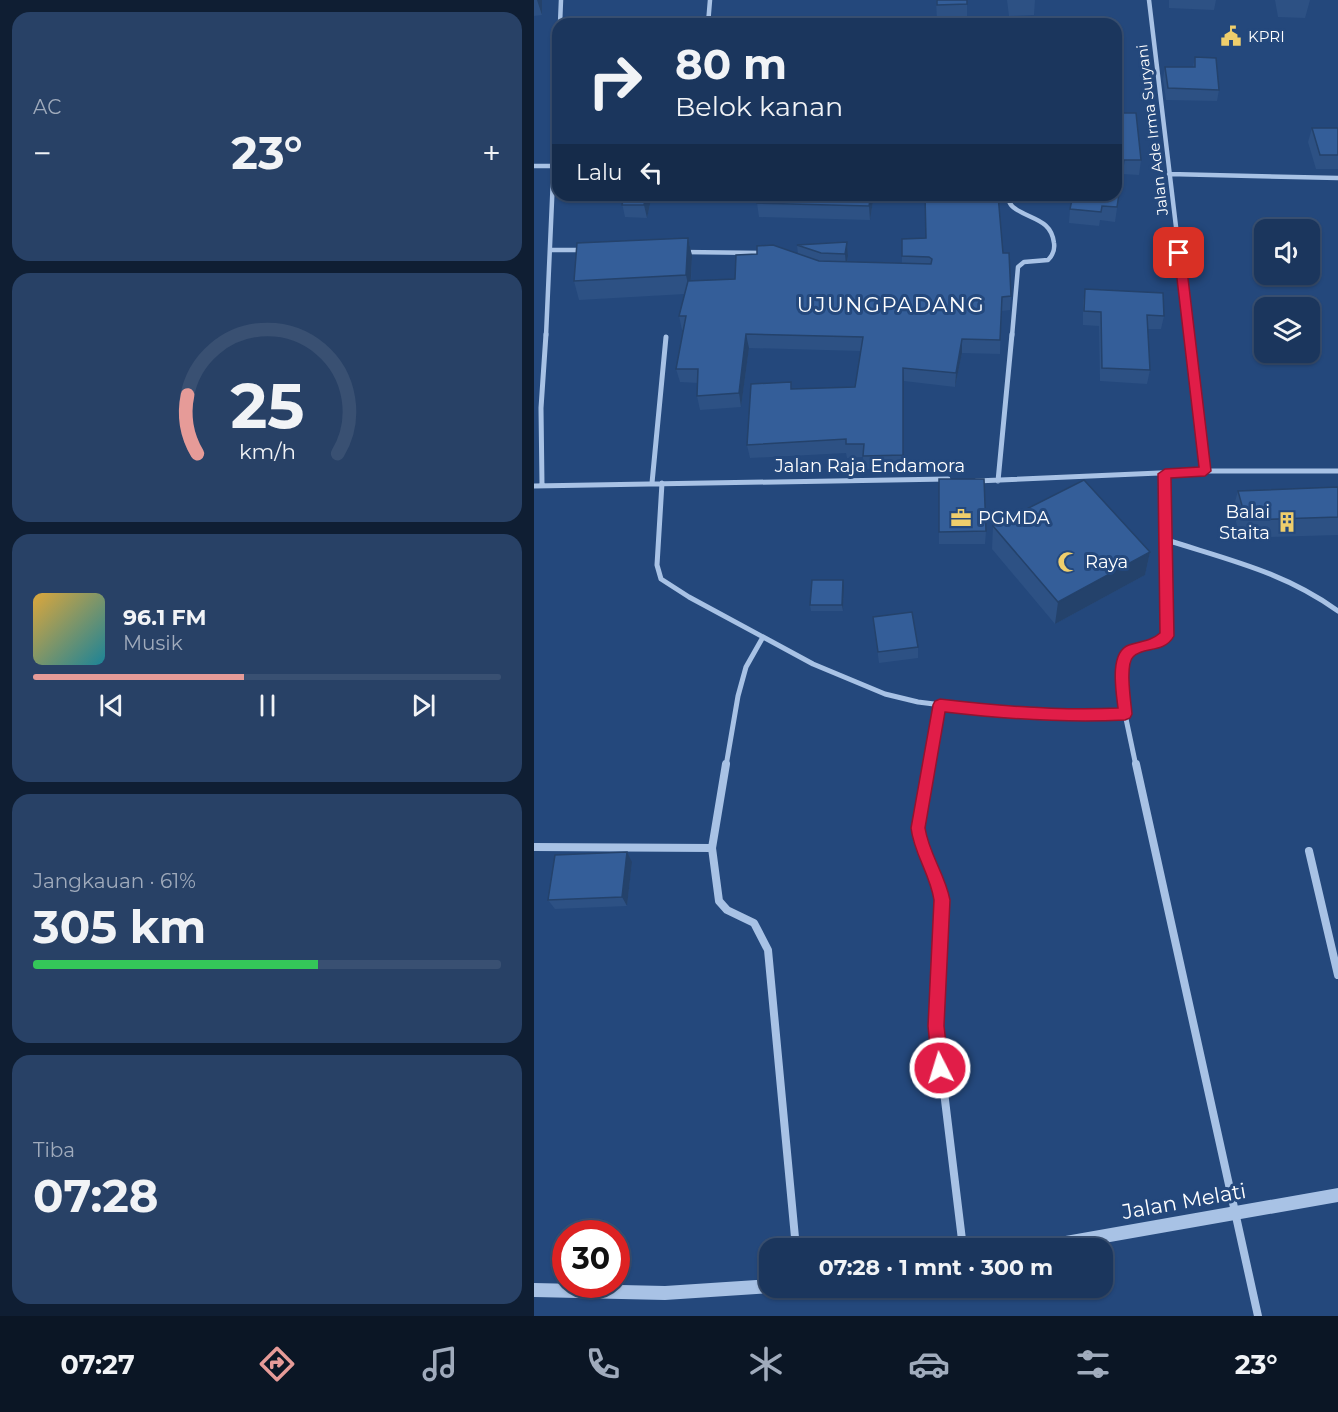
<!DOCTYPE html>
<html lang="id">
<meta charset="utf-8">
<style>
:root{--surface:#1b365d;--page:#284166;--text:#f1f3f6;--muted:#a0abbc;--line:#395072;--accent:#e69b98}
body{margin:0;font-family:Montserrat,sans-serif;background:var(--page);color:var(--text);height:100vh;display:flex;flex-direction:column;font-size:22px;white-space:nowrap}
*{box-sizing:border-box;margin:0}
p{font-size:20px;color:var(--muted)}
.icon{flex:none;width:33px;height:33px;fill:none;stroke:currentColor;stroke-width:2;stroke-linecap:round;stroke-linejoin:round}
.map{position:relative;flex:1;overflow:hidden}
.panel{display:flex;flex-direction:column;gap:12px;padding:12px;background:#0f1e33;width:534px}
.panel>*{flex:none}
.hud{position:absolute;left:18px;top:18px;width:570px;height:183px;border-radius:18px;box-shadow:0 2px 4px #0004,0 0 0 2px var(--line);background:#1b365d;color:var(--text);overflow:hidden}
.fabs{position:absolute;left:720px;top:219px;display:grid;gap:12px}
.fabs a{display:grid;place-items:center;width:66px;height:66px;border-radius:12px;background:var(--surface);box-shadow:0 2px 4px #0004,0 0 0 2px var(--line);font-size:30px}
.speed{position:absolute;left:18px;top:1220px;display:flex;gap:12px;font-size:30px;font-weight:700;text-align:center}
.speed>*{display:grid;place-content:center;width:78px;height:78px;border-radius:50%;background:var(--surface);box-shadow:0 2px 4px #0004,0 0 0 2px var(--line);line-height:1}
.speed .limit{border:9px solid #d22;background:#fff;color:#111}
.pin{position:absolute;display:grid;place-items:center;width:51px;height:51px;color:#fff;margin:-26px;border-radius:12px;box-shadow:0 3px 9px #0006}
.me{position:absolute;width:66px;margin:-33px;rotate:355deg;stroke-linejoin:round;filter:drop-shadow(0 0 4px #0008)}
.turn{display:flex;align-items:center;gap:21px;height:126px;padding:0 24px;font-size:27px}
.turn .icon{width:78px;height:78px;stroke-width:2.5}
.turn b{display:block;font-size:42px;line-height:51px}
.then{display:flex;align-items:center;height:57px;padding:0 24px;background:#0003;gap:12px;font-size:22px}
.big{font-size:45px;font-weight:700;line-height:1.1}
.panel .tile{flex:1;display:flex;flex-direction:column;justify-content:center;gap:9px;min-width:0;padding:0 21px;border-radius:18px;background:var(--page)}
.panel .dial{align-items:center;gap:0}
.dial svg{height:156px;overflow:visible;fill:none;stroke:var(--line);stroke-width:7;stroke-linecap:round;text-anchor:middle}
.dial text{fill:var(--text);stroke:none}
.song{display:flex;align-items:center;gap:18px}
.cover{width:72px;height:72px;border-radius:9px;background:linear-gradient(135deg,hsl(40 70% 55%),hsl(190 70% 35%))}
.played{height:6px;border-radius:3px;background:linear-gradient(90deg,var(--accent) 45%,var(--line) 45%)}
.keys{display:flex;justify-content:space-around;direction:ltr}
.heat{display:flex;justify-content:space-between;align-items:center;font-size:33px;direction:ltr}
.charge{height:9px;border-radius:4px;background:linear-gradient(90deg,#34c759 61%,var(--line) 0)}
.trip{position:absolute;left:225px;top:1238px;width:354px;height:60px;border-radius:18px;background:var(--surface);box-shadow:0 2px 4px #0004,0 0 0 2px var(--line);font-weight:700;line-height:60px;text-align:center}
.tab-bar{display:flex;height:96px;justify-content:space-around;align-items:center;background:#0b1625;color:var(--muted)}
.tab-bar .icon{width:42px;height:42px}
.tab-bar .on{color:var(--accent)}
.tab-bar b{font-size:27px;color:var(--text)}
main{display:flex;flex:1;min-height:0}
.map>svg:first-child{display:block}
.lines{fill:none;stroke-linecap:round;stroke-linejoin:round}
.minor-far2{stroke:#a8c2e5;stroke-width:4.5}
.minor-far1{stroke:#a8c2e5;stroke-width:5}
.minor{stroke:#a8c2e5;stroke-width:8}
.tertiary{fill:#a8c2e5;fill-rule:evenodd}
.wall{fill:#2d5184}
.shaded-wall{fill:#24426b}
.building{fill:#345e99;stroke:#24426b;stroke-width:1.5}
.route{fill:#e11d48;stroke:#92132f;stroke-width:1.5}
.labels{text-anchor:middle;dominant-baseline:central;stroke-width:6;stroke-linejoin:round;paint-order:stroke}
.far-poi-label{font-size:15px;fill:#fff;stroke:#24487c;text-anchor:start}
.far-street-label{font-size:15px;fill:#fff;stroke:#24487c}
.street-label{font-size:18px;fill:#fff;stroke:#24487c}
.poi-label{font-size:18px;fill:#fff;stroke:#24487c;text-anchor:start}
.quarter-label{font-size:21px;letter-spacing:1.5px;fill:#fff;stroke:#24487c}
.near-street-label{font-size:21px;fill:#fff;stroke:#24487c}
</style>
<main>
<section class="panel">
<div class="tile"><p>AC</p>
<div class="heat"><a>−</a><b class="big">23°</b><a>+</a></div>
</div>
<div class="tile dial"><svg viewBox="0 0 100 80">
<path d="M14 69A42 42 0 1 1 86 69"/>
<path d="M14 69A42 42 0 0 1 9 39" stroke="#e69b98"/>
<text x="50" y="56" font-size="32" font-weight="700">25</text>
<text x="50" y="72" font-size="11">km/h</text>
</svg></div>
<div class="tile">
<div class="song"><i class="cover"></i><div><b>96.1 FM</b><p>Musik</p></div></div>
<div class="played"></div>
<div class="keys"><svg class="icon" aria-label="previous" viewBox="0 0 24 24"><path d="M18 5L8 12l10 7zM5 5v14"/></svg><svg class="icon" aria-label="pause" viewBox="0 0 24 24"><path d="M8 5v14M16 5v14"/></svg><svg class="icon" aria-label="next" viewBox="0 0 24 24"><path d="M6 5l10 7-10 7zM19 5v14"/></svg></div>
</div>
<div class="tile"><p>Jangkauan · 61%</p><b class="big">305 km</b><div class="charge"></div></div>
<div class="tile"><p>Tiba</p><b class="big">07:28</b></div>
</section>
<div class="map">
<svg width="804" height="1316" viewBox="0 0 804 1316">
<rect width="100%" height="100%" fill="#24487c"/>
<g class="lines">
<path class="minor-far2" d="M 615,0 L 655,336
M 26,24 L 27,0
M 174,24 L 176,0
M 0,166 L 24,166
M 635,174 L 804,178
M 473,195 C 475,200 475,204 479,207 C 495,220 517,218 520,243 C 521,250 519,255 514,260 L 490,262 L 484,267 L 478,336
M 17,250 L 49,250
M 149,252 L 229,253
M 12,336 L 24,65"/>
<path class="minor-far1" d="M 655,334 L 671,471
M 442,481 L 671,471 L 804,471
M 464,481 L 478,334
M 118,483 L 132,337
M 128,483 L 123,565 L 127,579 L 155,597 L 279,664 L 351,694 L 384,702 L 464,712 L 549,716 L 591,714 L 602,766
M 8,485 L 7,408 L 12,334
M 0,486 L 414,479
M 633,540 C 695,560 750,572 804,611
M 591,714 L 590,658 C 601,645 620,647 633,636 L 631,474
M 192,766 L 204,696 L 212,667 L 229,637
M 395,766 L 406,705"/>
<path class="minor" d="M 192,764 L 178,848 L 185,901 L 193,910 L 220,923 L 234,950 L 262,1248
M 395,764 L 384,828 L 408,900 L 402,1026 L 429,1248
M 602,764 L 724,1316
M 0,847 L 178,848
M 775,851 L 804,975"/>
<path class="tertiary" d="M 804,1188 L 804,1202 L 542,1248 L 496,1248 L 498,1243 L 503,1241 Z
M 236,1279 L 236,1287 L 243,1287 L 241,1291 L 236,1293 L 131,1300 L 0,1297 L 0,1283 L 131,1286 Z"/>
</g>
<path class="wall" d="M 0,0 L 8,0 L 8,15 L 0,16 Z
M 402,0 L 447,0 L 433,0 L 433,20 L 403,21 Z
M 473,0 L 501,0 L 500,15 L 475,16 Z
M 635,0 L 682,0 L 680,10 L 635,8 Z
M 741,0 L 776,0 L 771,18 L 744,17 Z
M 661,57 L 685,90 L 683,101 L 632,100 L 629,79 L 631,67 L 659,67 Z
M 582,113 L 607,160 L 605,175 L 588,174 L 581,222 L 566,220 L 565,226 L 535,223 L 536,209 Z
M 778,128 L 804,128 L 804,169 L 782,169 L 774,142 Z
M 72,195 L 118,195 L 113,218 L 91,217 L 88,203 L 74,203 Z
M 224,195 L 340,195 L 336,220 L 225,217 L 223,203 Z
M 154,238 L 158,256 L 157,281 L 201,279 L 264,254 L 263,245 L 313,242 L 314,256 L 313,262 L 368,263 L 368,239 L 469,253 L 477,296 L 476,310 L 467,311 L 466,354 L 428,353 L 421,387 L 370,381 L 369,468 L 330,469 L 329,457 L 313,458 L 312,453 L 216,458 L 213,445 L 257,382 L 258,389 L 321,387 L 327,351 L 215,348 L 207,407 L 166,410 L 163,396 L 164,383 L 146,382 L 142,369 L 150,330 L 148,330 L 145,316 L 151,294 L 45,300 L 40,281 Z
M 551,289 L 630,316 L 627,329 L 614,329 L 616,370 L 613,384 L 566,381 L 565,326 L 549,325 L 549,303 Z
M 405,479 L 452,531 L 451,544 L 405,544 Z
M 804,487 L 804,535 L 706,538 L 699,509 L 704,491 Z
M 459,526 L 616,552 L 611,575 L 521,624 L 458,549 Z
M 310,586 L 309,611 L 277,611 L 276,605 Z
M 339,617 L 384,647 L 384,658 L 345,663 Z
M 98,862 L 93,906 L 21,909 L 14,900 Z"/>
<path class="shaded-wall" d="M 3,0 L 8,0 L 8,15 Z
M 112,195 L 118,195 L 113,218 L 110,205 Z
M 337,195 L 340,195 L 336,220 L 335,206 Z
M 154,238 L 158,256 L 156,294 L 152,275 Z
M 313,242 L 314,256 L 312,267 L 311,254 Z
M 212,334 L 215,348 L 207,407 L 205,393 Z
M 428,339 L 428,353 L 421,387 L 422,373 Z
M 369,368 L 370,381 L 369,468 Z
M 616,552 L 611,575 L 521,624 L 524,602 Z
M 309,580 L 310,586 L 309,611 L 308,605 Z
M 93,852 L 98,862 L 93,906 L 88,897 Z"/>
<path class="building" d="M 403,0 L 433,0 L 433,4 L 403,5 Z
M 661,57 L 682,58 L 685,90 L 634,88 L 631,67 L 661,67 Z
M 582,111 L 582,113 L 602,113 L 607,160 L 590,160 L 583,207 L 568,206 L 567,212 L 536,209 L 539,195 L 582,195 Z
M 778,128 L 804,128 L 804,155 L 786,155 Z
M 90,195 L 112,195 L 110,205 L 88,205 Z
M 224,195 L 337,195 L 335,206 L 223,203 Z
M 391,195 L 464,195 L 469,253 L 475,253 L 477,296 L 468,297 L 466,340 L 428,339 L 422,373 L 369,368 L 369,455 L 329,456 L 330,444 L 312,444 L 312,439 L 213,445 L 217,384 L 257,382 L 257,389 L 321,387 L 329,337 L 212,334 L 205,393 L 163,396 L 164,369 L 142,369 L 152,316 L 145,316 L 154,281 L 201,279 L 202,255 L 223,254 L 223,246 L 239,245 L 285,261 L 397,264 L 398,259 L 395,257 L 368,256 L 368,239 L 392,238 Z
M 154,238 L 152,275 L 40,281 L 43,243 Z
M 313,242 L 311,254 L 287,253 L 263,245 Z
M 551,289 L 629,293 L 630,316 L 613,315 L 616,370 L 568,368 L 567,312 L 550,311 Z
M 405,479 L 450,479 L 452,531 L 405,532 Z
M 550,480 L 616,552 L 524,602 L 459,526 Z
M 804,487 L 804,517 L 712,520 L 704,491 Z
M 278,580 L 309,580 L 308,605 L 276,605 Z
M 378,612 L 384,647 L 344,652 L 339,617 Z
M 93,852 L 88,897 L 14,900 L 21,855 Z"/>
<path class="route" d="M 645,250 L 651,253 L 677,471 L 671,476 L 637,478 L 640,636 C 630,654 609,646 599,657 C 591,665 597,702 598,714 L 596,718 L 591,720 C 531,723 471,719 411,712 L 391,828 C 395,854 411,874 416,900 L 410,1026 L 415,1068 L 412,1074 L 406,1076 L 400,1074 L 398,1068 L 394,1026 L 400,900 C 396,874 380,854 377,828 L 399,705 L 401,701 L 406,699 C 465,706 524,711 584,708 C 582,691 575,652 595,645 C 607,641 617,641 626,633 L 624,474 L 631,469 L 665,467 L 640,253 Z"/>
<defs>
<g id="civic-bare" transform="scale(1.62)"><path d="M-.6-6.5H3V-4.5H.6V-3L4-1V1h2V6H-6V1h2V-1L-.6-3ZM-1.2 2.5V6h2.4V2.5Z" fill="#efce6c" stroke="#24487c" stroke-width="2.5" paint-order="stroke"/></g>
<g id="office-bare" transform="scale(1.62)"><path d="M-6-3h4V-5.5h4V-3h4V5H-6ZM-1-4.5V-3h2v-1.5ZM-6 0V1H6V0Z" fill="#efce6c" stroke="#24487c" stroke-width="2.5" paint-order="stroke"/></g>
<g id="building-bare" transform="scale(1.62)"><path d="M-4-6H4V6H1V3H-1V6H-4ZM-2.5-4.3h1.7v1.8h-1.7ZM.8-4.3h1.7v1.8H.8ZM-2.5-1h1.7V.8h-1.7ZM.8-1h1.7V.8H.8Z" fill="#efce6c" stroke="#24487c" stroke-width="2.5" paint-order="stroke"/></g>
<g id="mosque-bare" transform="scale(1.62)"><path d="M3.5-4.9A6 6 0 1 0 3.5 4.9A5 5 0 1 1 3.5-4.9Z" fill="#efce6c" stroke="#24487c" stroke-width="2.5" paint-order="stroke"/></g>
</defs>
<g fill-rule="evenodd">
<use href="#civic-bare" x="697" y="36"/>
<use href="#office-bare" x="427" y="518"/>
<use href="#building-bare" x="753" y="522"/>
<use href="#mosque-bare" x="534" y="562"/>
</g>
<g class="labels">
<g class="far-poi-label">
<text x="714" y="36">KPRI</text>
</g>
<g class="far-street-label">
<text transform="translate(618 130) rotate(-97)">Jalan Ade Irma Suryani</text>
</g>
<g class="street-label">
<text x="336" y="466">Jalan Raja Endamora</text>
</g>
<g class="poi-label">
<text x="736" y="512" text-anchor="end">Balai<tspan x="736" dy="21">Staita</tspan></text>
<text x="444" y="518">PGMDA</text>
<text x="551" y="562">Raya</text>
</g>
<g class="quarter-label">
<text x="357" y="304">UJUNGPADANG</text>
</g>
<g class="near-street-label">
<text transform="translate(650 1201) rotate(-10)">Jalan Melati</text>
</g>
</g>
</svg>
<div class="fabs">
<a><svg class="icon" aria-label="sound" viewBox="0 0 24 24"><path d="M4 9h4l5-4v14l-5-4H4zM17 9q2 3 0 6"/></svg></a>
<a><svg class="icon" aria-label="layers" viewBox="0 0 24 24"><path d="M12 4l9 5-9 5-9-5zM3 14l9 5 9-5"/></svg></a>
</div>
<div class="speed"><div class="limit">30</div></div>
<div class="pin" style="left:645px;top:253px;background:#d93025"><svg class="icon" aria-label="arrive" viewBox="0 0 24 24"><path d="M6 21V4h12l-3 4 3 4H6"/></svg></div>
<svg class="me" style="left:406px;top:1068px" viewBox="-20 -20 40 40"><circle r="17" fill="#e11d48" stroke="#fff" stroke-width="3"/><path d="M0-11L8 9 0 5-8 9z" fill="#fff"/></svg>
<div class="trip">07:28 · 1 mnt · 300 m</div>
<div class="hud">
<div class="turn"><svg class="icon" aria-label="right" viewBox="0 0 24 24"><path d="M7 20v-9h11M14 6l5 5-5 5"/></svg><div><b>80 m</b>Belok kanan</div></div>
<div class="then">Lalu<svg class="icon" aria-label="left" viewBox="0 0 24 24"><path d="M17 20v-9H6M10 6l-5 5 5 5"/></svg></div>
</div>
</div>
</main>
<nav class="tab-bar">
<b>07:27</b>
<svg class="icon on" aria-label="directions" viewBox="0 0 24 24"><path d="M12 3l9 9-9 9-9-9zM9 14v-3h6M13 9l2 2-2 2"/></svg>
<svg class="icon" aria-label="music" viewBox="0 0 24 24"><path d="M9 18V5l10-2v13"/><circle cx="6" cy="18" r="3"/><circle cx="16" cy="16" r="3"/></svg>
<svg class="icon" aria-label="phone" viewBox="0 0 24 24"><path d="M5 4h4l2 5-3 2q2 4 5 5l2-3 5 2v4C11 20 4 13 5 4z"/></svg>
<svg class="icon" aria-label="climate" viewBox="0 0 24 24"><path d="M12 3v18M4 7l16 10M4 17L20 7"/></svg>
<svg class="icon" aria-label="car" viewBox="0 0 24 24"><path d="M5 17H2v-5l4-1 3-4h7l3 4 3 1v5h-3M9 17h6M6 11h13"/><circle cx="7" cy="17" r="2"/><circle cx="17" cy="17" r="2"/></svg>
<svg class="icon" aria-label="filters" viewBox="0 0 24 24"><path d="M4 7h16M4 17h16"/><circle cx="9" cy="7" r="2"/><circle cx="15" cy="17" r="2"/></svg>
<b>23°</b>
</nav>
